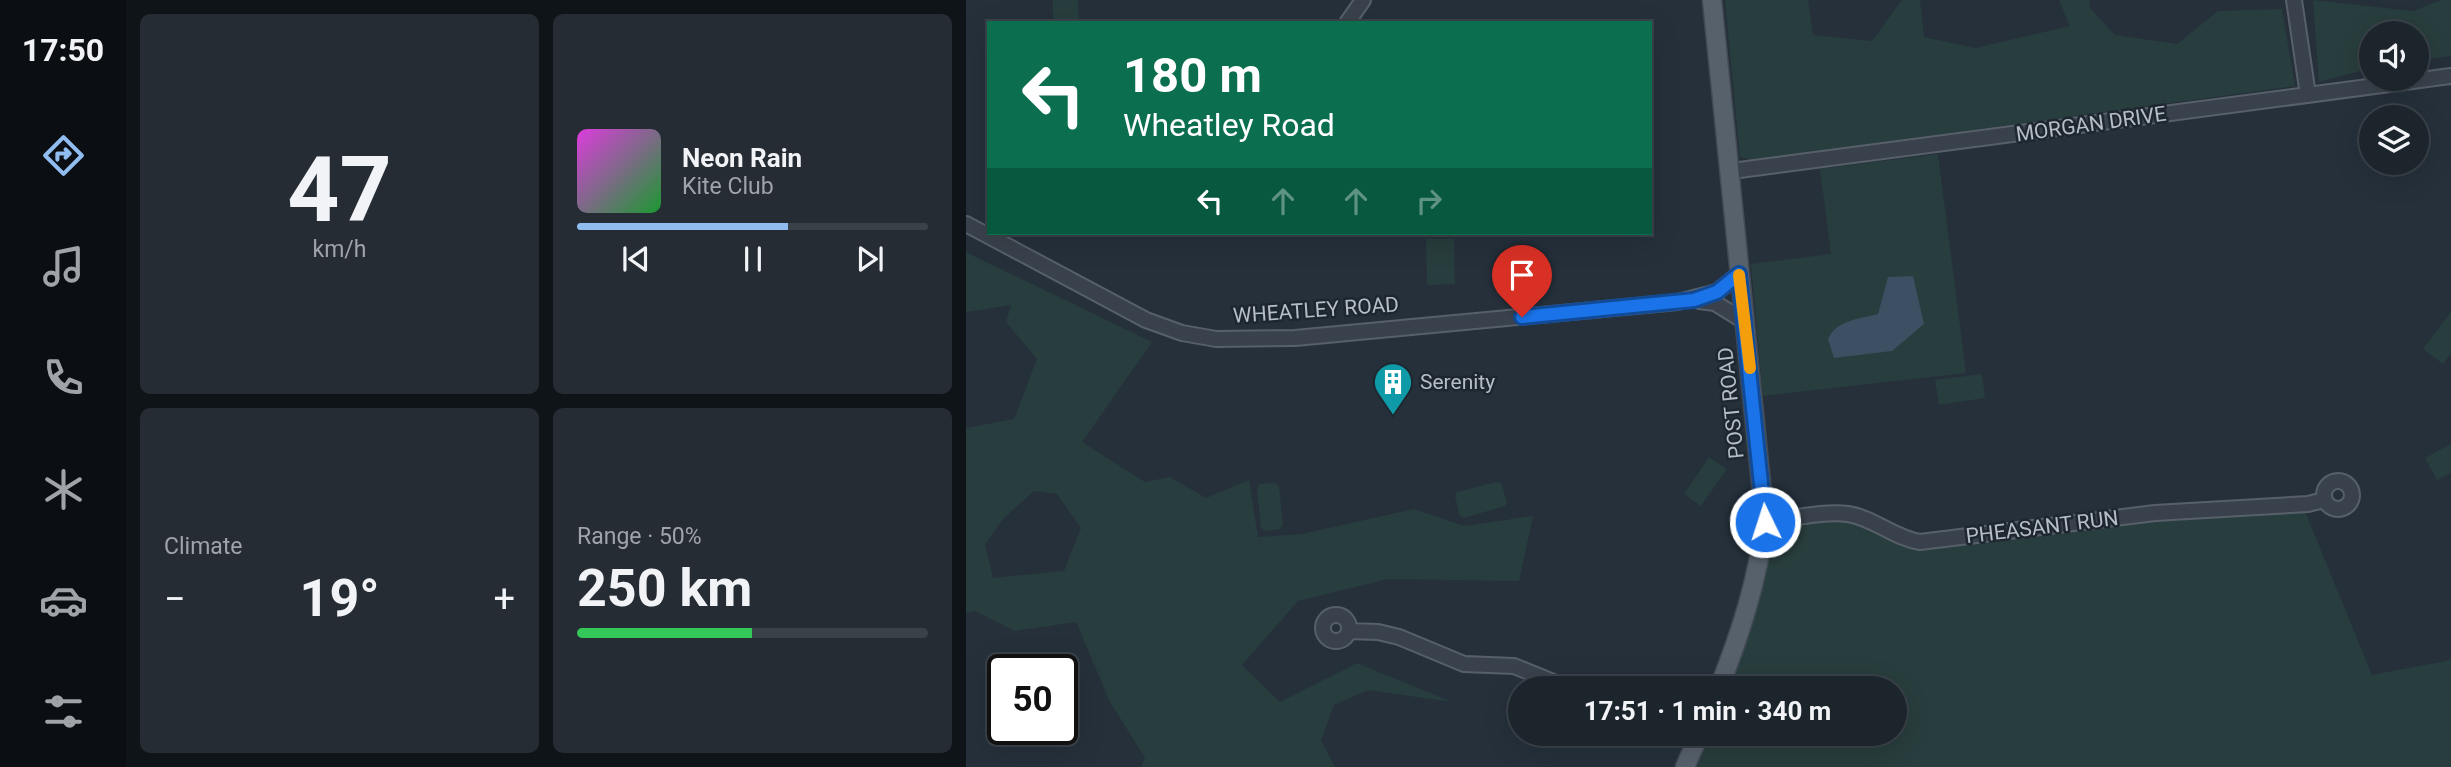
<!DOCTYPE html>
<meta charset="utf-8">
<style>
:root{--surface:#1c242c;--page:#252c34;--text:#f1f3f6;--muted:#a0a4a9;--line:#3a4148;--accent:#90bcf0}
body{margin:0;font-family:Roboto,sans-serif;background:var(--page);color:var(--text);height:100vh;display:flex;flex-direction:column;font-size:26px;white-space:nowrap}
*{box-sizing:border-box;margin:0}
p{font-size:23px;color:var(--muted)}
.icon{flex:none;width:38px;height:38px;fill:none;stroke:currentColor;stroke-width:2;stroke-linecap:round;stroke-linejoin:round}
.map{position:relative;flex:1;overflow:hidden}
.drawer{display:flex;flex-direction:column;gap:14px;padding:14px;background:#0f1418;width:840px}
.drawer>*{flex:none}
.top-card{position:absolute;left:21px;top:21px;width:665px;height:214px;border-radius:0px;box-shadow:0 7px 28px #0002,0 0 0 2px var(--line);background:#0b6e4f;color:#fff;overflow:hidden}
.buttons{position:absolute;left:1393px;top:21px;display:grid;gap:14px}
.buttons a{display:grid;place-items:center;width:70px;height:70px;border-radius:50%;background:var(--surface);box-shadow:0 7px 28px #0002,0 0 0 2px var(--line);font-size:35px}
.speed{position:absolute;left:21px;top:654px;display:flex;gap:14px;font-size:35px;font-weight:700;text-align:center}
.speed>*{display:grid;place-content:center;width:91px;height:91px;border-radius:50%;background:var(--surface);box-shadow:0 7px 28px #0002,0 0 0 2px var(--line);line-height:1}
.speed .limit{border:4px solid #111;border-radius:10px;background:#fff;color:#111}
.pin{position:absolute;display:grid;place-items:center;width:60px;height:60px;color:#fff;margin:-72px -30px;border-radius:50% 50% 50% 0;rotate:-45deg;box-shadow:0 0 7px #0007}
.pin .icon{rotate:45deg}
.me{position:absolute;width:77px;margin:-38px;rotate:356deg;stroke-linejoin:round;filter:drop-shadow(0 0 5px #0008)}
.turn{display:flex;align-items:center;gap:24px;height:147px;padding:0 21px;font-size:32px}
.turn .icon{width:91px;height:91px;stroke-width:2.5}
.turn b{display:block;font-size:49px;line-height:60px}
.lanes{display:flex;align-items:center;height:66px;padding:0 21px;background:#0003;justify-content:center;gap:35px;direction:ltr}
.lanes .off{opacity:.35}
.big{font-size:52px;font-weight:700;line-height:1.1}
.drawer .widget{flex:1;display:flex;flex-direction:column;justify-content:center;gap:10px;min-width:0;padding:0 24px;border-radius:10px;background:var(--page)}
.drawer .dial{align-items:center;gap:0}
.dial b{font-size:91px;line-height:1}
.song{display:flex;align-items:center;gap:21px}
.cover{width:84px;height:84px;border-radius:10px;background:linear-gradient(135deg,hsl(300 70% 55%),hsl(130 70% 35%))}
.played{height:7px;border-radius:4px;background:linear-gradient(90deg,var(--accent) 60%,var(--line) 60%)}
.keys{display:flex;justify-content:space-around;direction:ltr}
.heat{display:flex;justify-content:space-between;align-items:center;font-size:38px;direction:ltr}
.charge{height:10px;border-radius:5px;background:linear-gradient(90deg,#34c759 50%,var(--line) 0)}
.drawer .tiles{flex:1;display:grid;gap:14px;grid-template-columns:repeat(2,1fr)}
.trip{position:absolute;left:542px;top:676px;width:399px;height:70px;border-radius:35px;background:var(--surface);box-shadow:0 7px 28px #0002,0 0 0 2px var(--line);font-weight:700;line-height:70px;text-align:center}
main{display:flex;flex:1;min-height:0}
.menu{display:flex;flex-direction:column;width:126px;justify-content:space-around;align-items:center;background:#0b0e12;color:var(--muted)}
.menu .icon{width:49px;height:49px}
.menu .active{color:var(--accent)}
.menu b{font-size:32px;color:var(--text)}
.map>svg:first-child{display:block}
.green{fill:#283d3d;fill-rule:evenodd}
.water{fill:#3c4f63}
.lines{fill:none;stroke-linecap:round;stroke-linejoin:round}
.minor-casing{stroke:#57606a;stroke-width:18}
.major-casing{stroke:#424b55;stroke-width:21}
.minor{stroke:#39424c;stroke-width:14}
.major{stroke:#57616b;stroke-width:18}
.route-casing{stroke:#114b97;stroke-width:18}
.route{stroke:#1a73e8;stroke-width:12}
.slow{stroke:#f59e0b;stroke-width:12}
.labels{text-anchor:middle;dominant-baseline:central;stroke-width:5;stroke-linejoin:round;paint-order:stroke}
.street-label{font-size:21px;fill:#b5bdc7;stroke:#1e2730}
.poi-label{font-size:21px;fill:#b5bdc7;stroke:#1e2730;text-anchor:start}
</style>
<main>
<nav class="menu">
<b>17:50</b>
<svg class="icon active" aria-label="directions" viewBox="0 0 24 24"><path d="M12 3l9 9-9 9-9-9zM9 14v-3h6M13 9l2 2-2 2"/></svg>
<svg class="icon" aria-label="music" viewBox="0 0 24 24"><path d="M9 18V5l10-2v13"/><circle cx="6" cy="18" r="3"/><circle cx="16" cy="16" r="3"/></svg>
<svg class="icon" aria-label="phone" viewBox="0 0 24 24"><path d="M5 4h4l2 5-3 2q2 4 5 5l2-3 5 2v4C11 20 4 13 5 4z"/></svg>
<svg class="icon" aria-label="climate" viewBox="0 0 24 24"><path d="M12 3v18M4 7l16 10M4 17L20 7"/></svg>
<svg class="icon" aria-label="car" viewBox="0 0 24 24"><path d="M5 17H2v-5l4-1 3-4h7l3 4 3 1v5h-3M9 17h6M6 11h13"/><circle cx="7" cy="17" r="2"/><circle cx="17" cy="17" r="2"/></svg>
<svg class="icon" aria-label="filters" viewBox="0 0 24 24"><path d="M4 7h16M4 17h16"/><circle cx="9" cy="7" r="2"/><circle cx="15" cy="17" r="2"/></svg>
</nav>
<section class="drawer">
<div class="tiles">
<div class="widget dial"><b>47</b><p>km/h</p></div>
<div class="widget">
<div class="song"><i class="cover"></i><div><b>Neon Rain</b><p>Kite Club</p></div></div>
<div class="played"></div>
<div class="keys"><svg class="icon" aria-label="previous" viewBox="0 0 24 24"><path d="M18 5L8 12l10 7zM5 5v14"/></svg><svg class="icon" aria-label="pause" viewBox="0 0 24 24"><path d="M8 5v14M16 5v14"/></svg><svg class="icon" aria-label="next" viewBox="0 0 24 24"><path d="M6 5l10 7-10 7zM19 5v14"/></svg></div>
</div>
<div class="widget"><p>Climate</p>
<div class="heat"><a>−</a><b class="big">19°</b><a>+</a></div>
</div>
<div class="widget"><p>Range · 50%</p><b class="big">250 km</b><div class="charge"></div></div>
</div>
</section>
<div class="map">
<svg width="1485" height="767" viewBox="0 0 1485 767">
<rect width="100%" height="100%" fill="#25303b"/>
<path class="green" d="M 87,0 L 112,0 L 113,23 L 87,23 Z
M 759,0 L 842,0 L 847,35 L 906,41 L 936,0 L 954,0 L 958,37 L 1009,48 L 1104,26 L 1093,0 L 1124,0 L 1123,7 L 1149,35 L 1211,44 L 1252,11 L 1316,9 L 1329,86 L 787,160 L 774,157 Z
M 1347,0 L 1447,11 L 1475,0 L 1485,0 L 1485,56 L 1451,61 L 1451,33 L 1405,33 L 1405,68 L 1353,82 Z
M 972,154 L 1000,373 L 797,396 L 785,264 L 865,254 L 854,169 Z
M 460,239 L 488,239 L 489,284 L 461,285 Z
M 0,252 L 186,342 L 116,442 L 179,482 L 204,477 L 240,498 L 283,480 L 292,537 L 336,534 L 448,509 L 498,526 L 567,516 L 553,581 L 422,579 L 332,601 L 276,665 L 314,702 L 391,663 L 486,702 L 402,690 L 368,705 L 355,740 L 369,767 L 175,767 L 179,758 L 144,702 L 110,622 L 49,631 L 9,611 L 0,613 L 0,428 L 48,419 L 71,359 L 40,322 L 45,305 L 0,312 ZM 68,491 L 91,494 L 115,528 L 98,571 L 27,578 L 19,544 L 37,519 Z
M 1485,312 L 1485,353 L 1477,364 L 1457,349 Z
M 1016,374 L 1019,398 L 973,405 L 969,380 Z
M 1485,444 L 1485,473 L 1471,480 L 1459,458 Z
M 743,457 L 761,469 L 735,506 L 718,494 Z
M 530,482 L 535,483 L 541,502 L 539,506 L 498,518 L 494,516 L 489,496 L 491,492 Z
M 309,483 L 313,486 L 317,525 L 314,529 L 299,531 L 295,528 L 291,488 L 294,484 Z
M 1336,504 L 1406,675 L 1485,660 L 1485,767 L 719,767 L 734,733 L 929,733 L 929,688 L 753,688 L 799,522 L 883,514 L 939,540 Z"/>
<path class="water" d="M 947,276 L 958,324 L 926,351 L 868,358 L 862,339 C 870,320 894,319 912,314 L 922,277 Z"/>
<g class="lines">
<g class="minor-casing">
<path id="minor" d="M 1328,0 L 1342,95
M 381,23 L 397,0
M 766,171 L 1485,76
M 0,224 L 180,320 L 216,333 L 250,339 L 329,338 L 712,302 L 751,292 L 773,274
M 733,301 L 749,303 L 778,321
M1358 495a14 14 0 1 1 28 0a14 14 0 1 1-28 0Z
M 799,522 C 825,519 855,511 882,514 C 908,518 928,538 954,542 L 1189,513 L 1342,504 L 1358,500
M357 628a13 13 0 1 1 26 0a13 13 0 1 1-26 0Z
M 383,631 L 412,632 L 433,637 L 498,664 L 548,666 L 602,688
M 717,733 L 732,739"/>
</g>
<g class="major-casing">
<path id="major" d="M 746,0 L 799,522 C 791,582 775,632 753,688
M 719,767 L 734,733"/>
</g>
<use href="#minor" class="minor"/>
<use href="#major" class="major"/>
</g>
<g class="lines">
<g class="route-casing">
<path id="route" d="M 556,317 L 728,300 L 751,292 L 773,274 L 799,522"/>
</g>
<use href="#route" class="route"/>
<path class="slow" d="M 773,275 L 784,368"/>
</g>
<defs>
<g id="building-pin" transform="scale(2.0125)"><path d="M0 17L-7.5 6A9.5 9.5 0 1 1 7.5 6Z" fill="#0f9aa8" stroke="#1e2730"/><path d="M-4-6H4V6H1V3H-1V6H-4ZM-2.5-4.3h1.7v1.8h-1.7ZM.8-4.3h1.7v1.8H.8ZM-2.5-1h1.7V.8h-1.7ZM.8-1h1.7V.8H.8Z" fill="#fff"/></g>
</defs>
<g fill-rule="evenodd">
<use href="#building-pin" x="427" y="382"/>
</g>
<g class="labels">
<g class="street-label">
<text transform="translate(1125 124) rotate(-8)">MORGAN DRIVE</text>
<text transform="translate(350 310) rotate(-4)">WHEATLEY ROAD</text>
<text transform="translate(765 403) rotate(-96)">POST ROAD</text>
<text transform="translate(1076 527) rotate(-7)">PHEASANT RUN</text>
</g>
<g class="poi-label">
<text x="454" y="382">Serenity</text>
</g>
</g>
</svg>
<div class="buttons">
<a><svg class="icon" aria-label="sound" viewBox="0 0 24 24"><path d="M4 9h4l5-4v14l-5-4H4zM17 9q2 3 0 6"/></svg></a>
<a><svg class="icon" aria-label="layers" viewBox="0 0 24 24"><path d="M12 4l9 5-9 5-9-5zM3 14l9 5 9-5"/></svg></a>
</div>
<div class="speed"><div class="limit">50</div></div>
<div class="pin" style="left:556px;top:317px;background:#d93025"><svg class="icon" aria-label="arrive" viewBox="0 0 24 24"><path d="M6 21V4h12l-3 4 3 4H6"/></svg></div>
<svg class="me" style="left:799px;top:522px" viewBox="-20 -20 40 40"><circle r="17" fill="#1a73e8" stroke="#fff" stroke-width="3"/><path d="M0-11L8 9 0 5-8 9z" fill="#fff"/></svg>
<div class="trip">17:51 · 1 min · 340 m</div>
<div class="top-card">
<div class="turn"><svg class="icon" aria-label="left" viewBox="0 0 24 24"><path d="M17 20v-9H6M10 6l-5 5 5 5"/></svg><div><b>180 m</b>Wheatley Road</div></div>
<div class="lanes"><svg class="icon" aria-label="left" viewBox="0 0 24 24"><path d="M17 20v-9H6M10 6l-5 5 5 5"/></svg><svg class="icon off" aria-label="ahead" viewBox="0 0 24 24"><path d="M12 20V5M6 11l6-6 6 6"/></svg><svg class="icon off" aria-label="ahead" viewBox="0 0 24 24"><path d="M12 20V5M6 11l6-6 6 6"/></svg><svg class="icon off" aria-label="right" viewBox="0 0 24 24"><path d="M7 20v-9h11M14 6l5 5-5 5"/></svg></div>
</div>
</div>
</main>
